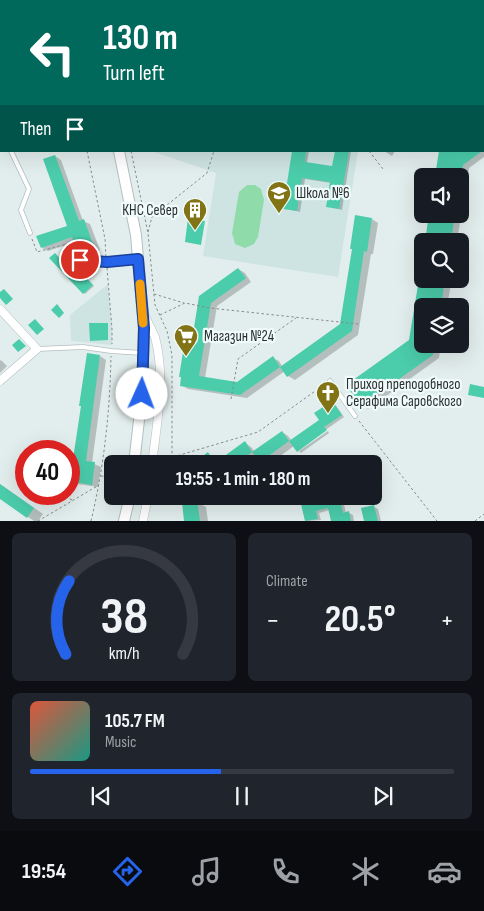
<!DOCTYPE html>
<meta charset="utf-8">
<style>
:root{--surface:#171b24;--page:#20242c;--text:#f1f3f6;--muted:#9ea1a6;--line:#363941;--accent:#2563eb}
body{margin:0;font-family:"Sofia Sans Condensed",sans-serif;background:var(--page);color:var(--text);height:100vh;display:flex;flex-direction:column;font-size:19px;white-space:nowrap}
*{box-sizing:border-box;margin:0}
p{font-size:16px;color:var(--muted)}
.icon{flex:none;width:28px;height:28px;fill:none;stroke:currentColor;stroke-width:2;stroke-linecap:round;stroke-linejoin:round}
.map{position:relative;height:521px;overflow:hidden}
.panel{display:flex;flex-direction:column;gap:12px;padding:12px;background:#0d0f14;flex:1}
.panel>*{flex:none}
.hud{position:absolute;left:0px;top:0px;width:485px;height:152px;box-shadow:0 5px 20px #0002;background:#00695c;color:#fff;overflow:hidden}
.buttons{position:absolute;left:414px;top:168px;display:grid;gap:10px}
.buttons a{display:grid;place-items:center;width:55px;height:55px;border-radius:8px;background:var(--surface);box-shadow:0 5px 20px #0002;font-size:25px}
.speed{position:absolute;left:15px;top:440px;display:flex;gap:10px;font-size:25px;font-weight:700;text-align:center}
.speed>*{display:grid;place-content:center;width:65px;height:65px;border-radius:50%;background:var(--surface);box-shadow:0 5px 20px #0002;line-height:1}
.speed .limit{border:8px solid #d22;background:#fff;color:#111}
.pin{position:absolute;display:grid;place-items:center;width:42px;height:42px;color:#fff;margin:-21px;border:2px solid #fff;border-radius:50%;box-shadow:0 1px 5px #0007}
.me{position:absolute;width:55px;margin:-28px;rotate:2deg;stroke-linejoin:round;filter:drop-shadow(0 0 4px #0008)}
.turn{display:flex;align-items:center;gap:18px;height:105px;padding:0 20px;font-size:22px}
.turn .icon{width:65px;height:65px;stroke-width:2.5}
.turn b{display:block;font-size:35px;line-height:42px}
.then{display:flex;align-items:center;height:48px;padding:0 20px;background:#0003;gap:10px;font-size:19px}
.big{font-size:38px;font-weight:700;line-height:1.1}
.panel .card{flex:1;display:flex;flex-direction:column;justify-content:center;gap:8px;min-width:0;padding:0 18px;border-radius:8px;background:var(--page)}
.panel .dial{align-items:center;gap:0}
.dial svg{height:130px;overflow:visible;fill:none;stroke:var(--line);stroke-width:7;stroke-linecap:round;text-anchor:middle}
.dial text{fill:var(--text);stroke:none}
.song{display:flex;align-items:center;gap:15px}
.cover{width:60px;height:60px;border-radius:8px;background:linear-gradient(135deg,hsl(10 70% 55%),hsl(170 70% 35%))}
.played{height:5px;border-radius:2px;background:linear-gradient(90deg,var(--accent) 45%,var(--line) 45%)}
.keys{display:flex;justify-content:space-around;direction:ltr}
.heat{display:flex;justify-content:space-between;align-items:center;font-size:28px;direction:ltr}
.panel .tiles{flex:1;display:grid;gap:12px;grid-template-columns:1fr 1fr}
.card:last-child{grid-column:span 2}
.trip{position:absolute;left:104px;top:455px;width:278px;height:50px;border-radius:8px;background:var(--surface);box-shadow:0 5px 20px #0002;font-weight:700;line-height:50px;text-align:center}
.tab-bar{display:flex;height:80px;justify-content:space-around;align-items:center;background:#090b0e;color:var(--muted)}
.tab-bar .icon{width:35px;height:35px}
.tab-bar .on{color:var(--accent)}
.tab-bar b{font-size:22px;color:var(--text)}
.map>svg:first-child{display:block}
.built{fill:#cee4e2}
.green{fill:#8fdba9}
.shadow{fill:#0003}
.building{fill:#4bccab}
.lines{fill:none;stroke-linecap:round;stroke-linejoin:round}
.service-casing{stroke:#b4c0bf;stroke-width:5.5}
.minor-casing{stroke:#b4c0bf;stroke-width:9}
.tertiary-casing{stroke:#b4c0bf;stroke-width:12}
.path{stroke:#848c8b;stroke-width:1;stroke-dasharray:2.5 2.5;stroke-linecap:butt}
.service{stroke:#fff;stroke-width:4}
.minor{stroke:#fff;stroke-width:8}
.tertiary{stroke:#fff;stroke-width:10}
.route-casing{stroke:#184099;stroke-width:12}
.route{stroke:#2563eb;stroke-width:9}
.slow{stroke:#f59e0b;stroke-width:9}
.labels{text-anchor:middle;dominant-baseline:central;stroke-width:4.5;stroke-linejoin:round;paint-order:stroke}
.poi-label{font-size:15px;fill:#2b2f2f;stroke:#effbfa;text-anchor:start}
</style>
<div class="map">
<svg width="484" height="521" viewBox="0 0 484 521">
<rect width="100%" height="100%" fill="#e2eeed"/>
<path class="built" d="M 116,0 L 402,0 L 116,1 Z
M 151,151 L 358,151 L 338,277 L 203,256 L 216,173 Z
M 108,284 L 112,329 L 112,345 L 71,341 L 70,315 Z"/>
<path class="green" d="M 247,185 L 255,185 L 261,189 L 264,200 L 258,237 L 254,244 L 245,248 L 235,244 L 232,233 L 239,192 Z"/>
<path class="shadow" d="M 484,135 L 484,157 L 469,168 L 457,241 L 426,241 L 430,214 L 460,214 L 460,176 L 436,176 L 440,151 L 484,151 Z
M 293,151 L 309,151 L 307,163 L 333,167 L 336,151 L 351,151 L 342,210 L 327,206 L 331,183 L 305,179 L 300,212 L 284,208 Z
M 384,151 L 395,151 L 392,156 Z
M 55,156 L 61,160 L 83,221 L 90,224 L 100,250 L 84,256 L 78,252 L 75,242 L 48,251 L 42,248 L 68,226 Z
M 372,219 L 378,223 L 373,254 L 371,254 L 358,335 L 295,380 L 288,376 L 285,371 L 247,398 L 188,389 L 181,385 L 193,341 L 200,297 L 238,269 L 245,273 L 251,282 L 217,306 L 205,378 L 237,383 L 273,358 L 279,361 L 282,366 L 341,325 Z
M 422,264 L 422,279 L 452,279 L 447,306 L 422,306 L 422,344 L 441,344 L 439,358 L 368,409 L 362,405 L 410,341 Z
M 76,267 L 94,286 L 85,294 L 70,270 Z
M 100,356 L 106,360 L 92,463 L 101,467 L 98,487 L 77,484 L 71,481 L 72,473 L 69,473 L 69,459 L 74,460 Z
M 1,360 L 7,366 L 0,373 L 0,361 Z
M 332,402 L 335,404 L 344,417 L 297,450 L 294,446 L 269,464 L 261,461 L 257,456 L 247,464 L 194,464 L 208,454 L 214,457 L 218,462 L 245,443 L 251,447 L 255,452 L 282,432 L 288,436 L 292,441 L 321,420 Z
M 328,431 L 329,433 L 301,453 L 299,451 Z
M 0,484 L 43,514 L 38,521 L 34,521 L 28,517 L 0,498 Z
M 301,496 L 315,496 L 317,504 L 328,501 L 327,496 L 342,496 L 346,513 L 349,513 L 353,515 L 354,521 L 333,521 L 330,510 L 319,513 L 321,520 L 307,521 Z
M 197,502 L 206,507 L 208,521 L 186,521 Z
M 374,507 L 378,509 L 381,521 L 365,521 Z"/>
<path class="building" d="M 292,151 L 306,151 L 305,162 L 332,166 L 335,151 L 349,151 L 339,209 L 326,207 L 330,182 L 302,178 L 297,211 L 283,209 Z
M 439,151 L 482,151 L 463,165 L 461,176 L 435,176 Z
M 55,155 L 79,221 L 84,219 L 94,247 L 77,253 L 72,237 L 41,248 L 36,236 L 67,226 L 43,159 Z
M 429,214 L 455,214 L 451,241 L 425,241 Z
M 355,215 L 372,218 L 367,252 L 364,251 L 352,331 L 287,377 L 280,367 L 340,324 L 352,249 L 350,249 Z
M 188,218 L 205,221 L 201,245 L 185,242 Z
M 55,253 L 70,269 L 74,264 L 93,285 L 83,294 L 49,258 Z
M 238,268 L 246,278 L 211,303 L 199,376 L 237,382 L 273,356 L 280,367 L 240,395 L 180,386 L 181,377 L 179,377 L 185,339 L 192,340 L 199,296 Z
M 419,279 L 445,279 L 441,306 L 422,306 L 422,344 L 435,344 L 433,355 L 361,406 L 346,385 L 409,340 Z
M 4,289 L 13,299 L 6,305 L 0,298 L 0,292 Z
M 57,304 L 64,313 L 59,318 L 51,310 Z
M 35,319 L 44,329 L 37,335 L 28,325 Z
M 89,323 L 108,323 L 108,340 L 90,341 Z
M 19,339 L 26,346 L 18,352 L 12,345 Z
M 87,353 L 100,355 L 86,461 L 95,462 L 92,485 L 69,481 L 71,471 L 69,471 L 69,458 L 73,459 L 81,406 L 79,406 Z
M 470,384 L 484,387 L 484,398 L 468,395 Z
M 332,401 L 342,415 L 324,427 L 327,430 L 297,452 L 289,441 L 319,420 L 314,413 Z
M 282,431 L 289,441 L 260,462 L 252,452 Z
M 245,441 L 252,452 L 236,464 L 192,464 L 208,452 L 215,463 Z
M 0,484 L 34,508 L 27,518 L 0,499 Z
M 235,496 L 259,496 L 259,500 L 236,503 Z
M 299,496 L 312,496 L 314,503 L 327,500 L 326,496 L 339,496 L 343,513 L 349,511 L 351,521 L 331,521 L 328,508 L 316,511 L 318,519 L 305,521 Z
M 197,500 L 200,521 L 184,521 L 182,502 Z
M 374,505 L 378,521 L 364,521 L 361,508 Z"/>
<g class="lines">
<g class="service-casing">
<path id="service" d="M 309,0 L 310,1
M 182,1 L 182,0
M 0,127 L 1,130
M 11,151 L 29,189 L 21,210 L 30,233
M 80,261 L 107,262 L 136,259
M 37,349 L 83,347 L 111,351 L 142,353
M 330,381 L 355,416"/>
</g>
<g class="minor-casing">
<path id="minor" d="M 0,309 L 37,349 L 0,381
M 145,316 C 148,323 152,330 155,337 C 166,378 157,422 152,464
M 143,521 L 148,496"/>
</g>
<g class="tertiary-casing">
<path id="tertiary" d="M 100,1 L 100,0
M 119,151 L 136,235 L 144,328 L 142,394 L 134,464
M 124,521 L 130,496"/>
</g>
<path class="path" d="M 58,1 L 58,0
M 113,1 L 113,0
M 87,151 L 105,239 L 106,257
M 131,151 L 148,233 L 155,305 L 167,331 L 172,355 L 172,464
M 369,151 L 383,169
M 148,232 L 152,217 L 207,173 L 214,151
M 32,239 L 37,252 L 67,244 L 75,256
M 107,268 L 112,329 L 112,344
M 154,294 L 184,303
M 160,315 L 185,303 L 210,308 L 358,324
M 231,399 L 238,359 L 296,318
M 359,421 L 437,521
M 30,451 L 30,447
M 173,457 L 258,432 L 325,384
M 101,476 L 112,477
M 61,494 L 72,500
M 38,521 L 99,485
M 91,521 C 104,467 110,411 111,356
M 475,521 L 484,514"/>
<use href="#service" class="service"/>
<use href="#minor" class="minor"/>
<use href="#tertiary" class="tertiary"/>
</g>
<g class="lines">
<g class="route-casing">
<path id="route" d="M 80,260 L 107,262 L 138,259 L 144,328 L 142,394"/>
</g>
<use href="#route" class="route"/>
<path class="slow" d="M 140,284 L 143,323"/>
</g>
<defs>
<g id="school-pin" transform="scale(1.25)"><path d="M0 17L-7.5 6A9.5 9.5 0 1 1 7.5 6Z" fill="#827314" stroke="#effbfa"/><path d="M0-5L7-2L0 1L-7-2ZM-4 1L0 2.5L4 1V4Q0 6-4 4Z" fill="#fff"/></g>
<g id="building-pin" transform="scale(1.25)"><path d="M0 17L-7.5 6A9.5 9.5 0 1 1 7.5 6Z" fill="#827314" stroke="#effbfa"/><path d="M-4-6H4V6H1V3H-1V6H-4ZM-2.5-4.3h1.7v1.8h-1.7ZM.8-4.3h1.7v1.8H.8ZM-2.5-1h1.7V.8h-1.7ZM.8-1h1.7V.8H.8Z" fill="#fff"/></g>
<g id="supermarket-pin" transform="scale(1.25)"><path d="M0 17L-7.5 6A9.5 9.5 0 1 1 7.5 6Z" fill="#827314" stroke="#effbfa"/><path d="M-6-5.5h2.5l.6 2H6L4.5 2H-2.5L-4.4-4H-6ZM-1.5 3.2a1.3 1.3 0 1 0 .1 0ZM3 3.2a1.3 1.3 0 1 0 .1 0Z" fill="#fff"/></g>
<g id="church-pin" transform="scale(1.25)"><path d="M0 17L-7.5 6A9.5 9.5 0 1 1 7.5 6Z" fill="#827314" stroke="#effbfa"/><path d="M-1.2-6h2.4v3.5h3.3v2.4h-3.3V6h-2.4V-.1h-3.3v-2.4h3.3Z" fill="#fff"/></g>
</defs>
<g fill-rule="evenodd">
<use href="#school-pin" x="279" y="193"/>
<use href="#building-pin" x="195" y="210"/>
<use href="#supermarket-pin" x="186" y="336"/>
<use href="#church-pin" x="328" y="393"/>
</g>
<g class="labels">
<g class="poi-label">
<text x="296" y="193">Школа №6</text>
<text x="178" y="210" text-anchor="end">КНС Север</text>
<text x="204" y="336">Магазин №24</text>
<text x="346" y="384">Приход преподобного<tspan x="346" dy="17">Серафима Саровского</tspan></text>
</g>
</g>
</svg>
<div class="buttons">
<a><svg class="icon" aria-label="sound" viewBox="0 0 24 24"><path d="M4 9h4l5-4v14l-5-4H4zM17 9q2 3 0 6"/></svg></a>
<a><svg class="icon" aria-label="search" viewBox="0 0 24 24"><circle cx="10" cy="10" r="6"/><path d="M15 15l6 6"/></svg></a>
<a><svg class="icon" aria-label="layers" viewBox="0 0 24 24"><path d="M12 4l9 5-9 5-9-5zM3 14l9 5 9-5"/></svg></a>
</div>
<div class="speed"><div class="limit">40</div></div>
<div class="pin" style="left:80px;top:260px;background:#d93025"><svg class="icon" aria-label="arrive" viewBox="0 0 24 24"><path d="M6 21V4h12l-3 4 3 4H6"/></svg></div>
<svg class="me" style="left:142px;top:394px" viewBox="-20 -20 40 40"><circle r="19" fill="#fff"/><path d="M0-13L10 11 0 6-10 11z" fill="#2563eb"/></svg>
<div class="trip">19:55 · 1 min · 180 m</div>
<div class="hud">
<div class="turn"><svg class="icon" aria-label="left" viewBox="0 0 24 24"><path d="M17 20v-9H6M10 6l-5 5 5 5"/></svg><div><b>130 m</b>Turn left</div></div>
<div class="then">Then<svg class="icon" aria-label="arrive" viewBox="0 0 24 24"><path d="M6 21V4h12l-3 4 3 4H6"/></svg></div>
</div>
</div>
<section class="panel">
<div class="tiles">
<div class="card dial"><svg viewBox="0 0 100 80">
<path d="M14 69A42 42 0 1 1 86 69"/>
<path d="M14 69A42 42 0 0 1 16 24" stroke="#2563eb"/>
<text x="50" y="56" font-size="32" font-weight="700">38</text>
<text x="50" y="72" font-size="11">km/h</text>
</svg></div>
<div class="card"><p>Climate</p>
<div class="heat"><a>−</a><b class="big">20.5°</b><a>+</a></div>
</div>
<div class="card">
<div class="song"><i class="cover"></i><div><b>105.7 FM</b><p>Music</p></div></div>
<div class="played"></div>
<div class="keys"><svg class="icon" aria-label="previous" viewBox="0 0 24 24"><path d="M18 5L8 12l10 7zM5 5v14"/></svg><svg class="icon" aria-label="pause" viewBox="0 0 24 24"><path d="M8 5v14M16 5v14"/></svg><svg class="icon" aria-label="next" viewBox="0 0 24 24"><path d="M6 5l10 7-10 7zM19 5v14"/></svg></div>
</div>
</div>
</section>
<nav class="tab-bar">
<b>19:54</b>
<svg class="icon on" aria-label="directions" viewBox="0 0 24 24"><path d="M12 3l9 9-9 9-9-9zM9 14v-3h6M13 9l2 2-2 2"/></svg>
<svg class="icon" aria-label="music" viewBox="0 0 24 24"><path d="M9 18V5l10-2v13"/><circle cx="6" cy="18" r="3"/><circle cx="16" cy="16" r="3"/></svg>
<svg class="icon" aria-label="phone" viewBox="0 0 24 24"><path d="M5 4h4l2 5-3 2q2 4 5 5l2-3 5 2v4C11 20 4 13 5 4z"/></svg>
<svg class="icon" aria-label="climate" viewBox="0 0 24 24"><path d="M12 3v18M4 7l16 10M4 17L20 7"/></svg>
<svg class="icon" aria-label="car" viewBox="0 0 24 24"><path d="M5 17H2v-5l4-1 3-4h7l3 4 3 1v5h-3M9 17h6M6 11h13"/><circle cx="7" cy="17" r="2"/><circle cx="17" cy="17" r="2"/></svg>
</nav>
